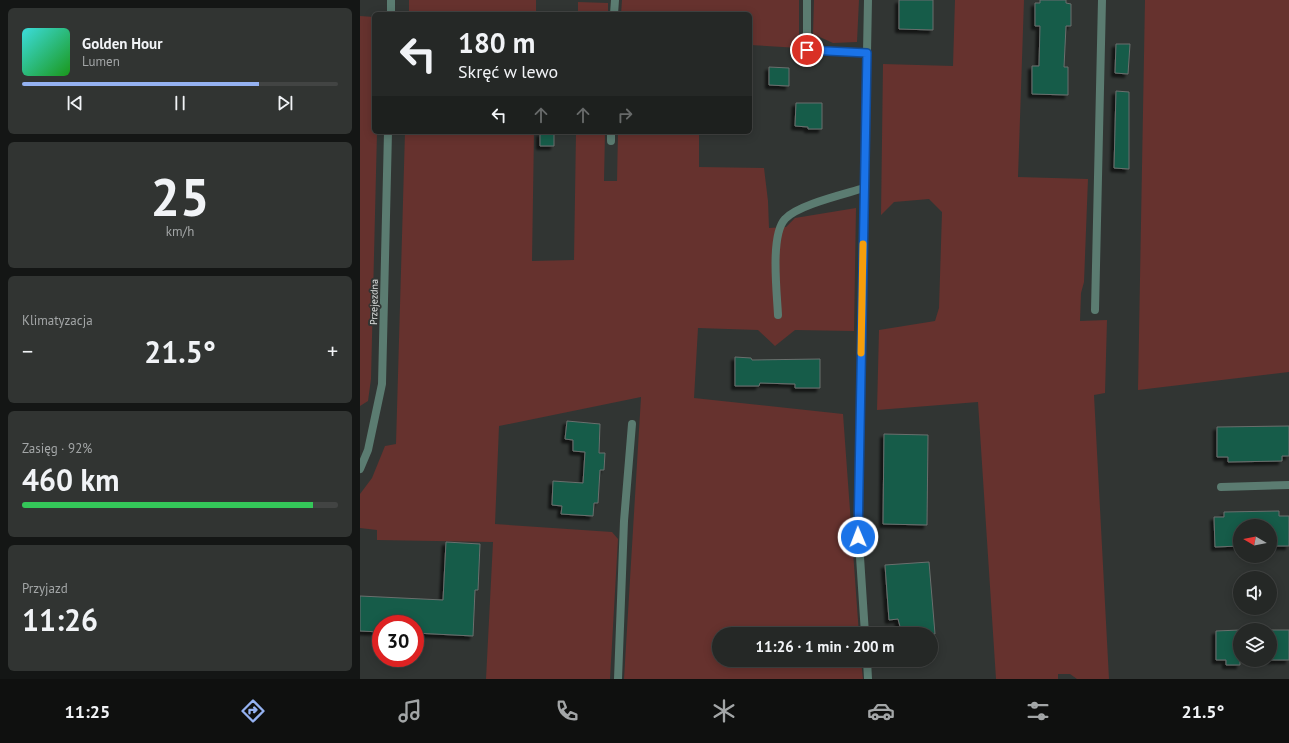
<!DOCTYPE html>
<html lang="pl">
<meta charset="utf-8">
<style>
:root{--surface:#252826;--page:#313432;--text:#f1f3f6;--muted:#a3a6a7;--line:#424443;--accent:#95b2f1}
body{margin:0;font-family:"PT Sans",sans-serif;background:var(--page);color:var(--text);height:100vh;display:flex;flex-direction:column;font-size:15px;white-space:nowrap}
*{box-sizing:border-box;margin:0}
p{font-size:13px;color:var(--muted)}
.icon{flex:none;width:22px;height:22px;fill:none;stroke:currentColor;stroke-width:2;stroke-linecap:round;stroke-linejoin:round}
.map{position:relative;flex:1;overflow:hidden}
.panel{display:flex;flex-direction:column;gap:8px;padding:8px;background:#141615;width:360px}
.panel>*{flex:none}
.guide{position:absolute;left:12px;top:12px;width:380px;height:122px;border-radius:6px;box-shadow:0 2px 10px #0003,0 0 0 1px var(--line);background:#252826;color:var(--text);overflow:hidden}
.needle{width:26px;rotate:280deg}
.buttons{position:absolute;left:873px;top:519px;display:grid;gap:8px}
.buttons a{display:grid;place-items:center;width:44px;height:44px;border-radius:50%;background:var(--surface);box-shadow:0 2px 10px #0003,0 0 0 1px var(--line);font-size:20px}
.speed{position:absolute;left:12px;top:615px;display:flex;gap:8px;font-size:20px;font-weight:700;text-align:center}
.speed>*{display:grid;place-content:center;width:52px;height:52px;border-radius:50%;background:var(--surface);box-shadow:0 2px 10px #0003,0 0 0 1px var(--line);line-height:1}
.speed .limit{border:6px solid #d22;background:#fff;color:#111}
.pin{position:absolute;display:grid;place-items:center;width:34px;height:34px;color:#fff;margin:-17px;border:2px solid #fff;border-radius:50%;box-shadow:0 1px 4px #0007}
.me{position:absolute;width:44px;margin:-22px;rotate:359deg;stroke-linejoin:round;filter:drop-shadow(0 0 3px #0008)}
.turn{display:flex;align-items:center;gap:14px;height:84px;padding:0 20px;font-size:18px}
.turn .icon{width:52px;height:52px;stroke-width:2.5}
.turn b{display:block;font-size:28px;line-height:34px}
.lanes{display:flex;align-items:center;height:38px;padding:0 20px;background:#0003;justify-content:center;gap:20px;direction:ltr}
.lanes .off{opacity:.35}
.big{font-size:30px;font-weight:800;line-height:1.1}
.panel .tile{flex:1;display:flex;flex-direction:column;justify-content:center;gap:6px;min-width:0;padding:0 14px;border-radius:6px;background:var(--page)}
.panel .dial{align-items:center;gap:0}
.dial b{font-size:52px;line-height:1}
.song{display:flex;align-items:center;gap:12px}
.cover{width:48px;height:48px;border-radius:6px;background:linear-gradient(135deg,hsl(180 70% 55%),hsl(120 70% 35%))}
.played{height:4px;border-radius:2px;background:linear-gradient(90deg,var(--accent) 75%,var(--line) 75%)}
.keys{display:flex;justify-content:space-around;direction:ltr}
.heat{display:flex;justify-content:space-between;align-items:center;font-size:22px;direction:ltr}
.charge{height:6px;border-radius:3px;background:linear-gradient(90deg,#34c759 92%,var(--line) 0)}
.trip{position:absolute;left:352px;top:627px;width:226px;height:40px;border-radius:20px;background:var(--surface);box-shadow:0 2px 10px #0003,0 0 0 1px var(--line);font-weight:800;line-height:40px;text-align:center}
.tab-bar{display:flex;height:64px;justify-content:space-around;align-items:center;background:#0f100f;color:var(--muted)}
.tab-bar .icon{width:28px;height:28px}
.tab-bar .current{color:var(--accent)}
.tab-bar b{font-size:18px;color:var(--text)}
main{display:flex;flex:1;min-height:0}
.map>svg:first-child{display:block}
.green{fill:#66322e}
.building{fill:#155b4a;stroke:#6a6f6d;filter:url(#shadow)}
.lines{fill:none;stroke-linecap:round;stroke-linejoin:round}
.service{stroke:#5b7c71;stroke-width:8}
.minor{stroke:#5b7c71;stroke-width:8}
.route-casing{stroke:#114b97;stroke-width:10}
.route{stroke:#1a73e8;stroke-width:7}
.slow{stroke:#f59e0b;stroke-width:7}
.labels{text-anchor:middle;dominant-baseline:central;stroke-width:4;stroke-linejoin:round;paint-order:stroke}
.street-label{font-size:10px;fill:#dfe1e0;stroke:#313533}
</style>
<main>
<section class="panel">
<div class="tile">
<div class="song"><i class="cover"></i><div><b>Golden Hour</b><p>Lumen</p></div></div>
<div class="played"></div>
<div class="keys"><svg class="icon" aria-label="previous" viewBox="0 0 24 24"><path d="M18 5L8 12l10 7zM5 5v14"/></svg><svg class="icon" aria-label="pause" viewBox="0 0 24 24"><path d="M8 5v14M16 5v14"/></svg><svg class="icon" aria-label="next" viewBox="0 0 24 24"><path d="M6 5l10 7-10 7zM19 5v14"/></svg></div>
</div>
<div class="tile dial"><b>25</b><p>km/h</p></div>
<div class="tile"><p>Klimatyzacja</p>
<div class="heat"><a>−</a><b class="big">21.5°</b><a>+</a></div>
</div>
<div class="tile"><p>Zasięg · 92%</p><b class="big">460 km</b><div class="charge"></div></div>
<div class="tile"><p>Przyjazd</p><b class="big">11:26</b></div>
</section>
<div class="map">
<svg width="929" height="679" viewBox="0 0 929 679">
<defs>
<filter id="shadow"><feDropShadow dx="-3.5" dy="3.5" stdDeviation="1" flood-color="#0009"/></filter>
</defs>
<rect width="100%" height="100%" fill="#313533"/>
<path class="green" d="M 49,0 L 176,0 L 176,14 L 49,14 Z
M 262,0 L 439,0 L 439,48 L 390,45 L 390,14 L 261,14 Z
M 454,0 L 499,0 L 497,42 L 473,43 L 453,34 Z
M 595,0 L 664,0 L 658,177 L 728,179 L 724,282 L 721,293 L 720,321 L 747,320 L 745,393 L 734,395 L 749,679 L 717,679 L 710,674 L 698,674 L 698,679 L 636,679 L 618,402 L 517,410 L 519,330 L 575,321 L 579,308 L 582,212 L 569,199 L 534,202 L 521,215 L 523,64 L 593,66 Z
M 785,0 L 929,0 L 929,372 L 778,390 Z
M 218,2 L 248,3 L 248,14 L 218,14 Z
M 0,16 L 14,17 L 14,132 L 17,132 L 11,379 L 8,401 L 0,406 Z
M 45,132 L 174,132 L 172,261 L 214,260 L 216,132 L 245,132 L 244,181 L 257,181 L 258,132 L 339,132 L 339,167 L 404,168 L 408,201 L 409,228 L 426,227 L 435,218 L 496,208 L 494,331 L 435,330 L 415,346 L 398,330 L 338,328 L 334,398 L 483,414 L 499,634 L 359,634 L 359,660 L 501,660 L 503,679 L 264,679 L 281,397 L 139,426 L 135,524 L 252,532 L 258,539 L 250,679 L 126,679 L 133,542 L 17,540 L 17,530 L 0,528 L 0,494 L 12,478 L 25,446 L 36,444 Z"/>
<path class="building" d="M 539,0 L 573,0 L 573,30 L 539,29 Z
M 680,0 L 706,0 L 706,3 L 711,4 L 711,26 L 706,26 L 704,67 L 708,67 L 708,95 L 672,94 L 672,66 L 679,66 L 680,26 L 675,26 L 675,3 L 680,3 Z
M 756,44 L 770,44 L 768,74 L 755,73 Z
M 409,67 L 429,68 L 429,86 L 409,85 Z
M 756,91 L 769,92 L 769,169 L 754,168 Z
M 436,103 L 462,103 L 462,129 L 448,129 L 448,127 L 435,126 Z
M 180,133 L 194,133 L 194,146 L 180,146 Z
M 375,357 L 391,358 L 392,360 L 460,359 L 460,388 L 435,388 L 435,384 L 400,383 L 399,386 L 375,386 Z
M 207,421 L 240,424 L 239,453 L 245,453 L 244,470 L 240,470 L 238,503 L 234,503 L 233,516 L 201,514 L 202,506 L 192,505 L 193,481 L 223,483 L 225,452 L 213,451 L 213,440 L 205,439 Z
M 929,426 L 929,456 L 922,456 L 922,461 L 868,462 L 868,457 L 857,457 L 857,427 Z
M 524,434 L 568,435 L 567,525 L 523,524 Z
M 919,511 L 919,516 L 929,516 L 929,546 L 910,546 L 910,526 L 880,526 L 880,546 L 855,547 L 854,517 L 864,517 L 864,512 Z
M 86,542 L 120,544 L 118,590 L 115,590 L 113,636 L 55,633 L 55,624 L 21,624 L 21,632 L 0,631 L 0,596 L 83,600 Z
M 569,562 L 575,634 L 542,634 L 538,619 L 529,620 L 525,565 Z
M 880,630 L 880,665 L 866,665 L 866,660 L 856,660 L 856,631 Z
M 910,630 L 929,630 L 929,660 L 910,660 Z"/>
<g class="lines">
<path class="service" d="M 447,0 L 447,50 L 507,53
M 254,14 L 255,0
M 251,141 L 251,132
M 735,310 L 742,0
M 418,315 C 417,293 410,235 425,219 C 437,205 485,194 504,188
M 861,487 L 929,485
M 258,679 L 264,521 L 272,424"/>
<path class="minor" d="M 31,14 L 31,0
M 0,469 L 8,450 L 22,384 L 28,132
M 505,634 L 498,526 L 508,0
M 507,660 L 508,679"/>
</g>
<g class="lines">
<g class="route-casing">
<path id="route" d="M 447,50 L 507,53 L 498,537"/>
</g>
<use href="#route" class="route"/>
<path class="slow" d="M 501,353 L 503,244"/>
</g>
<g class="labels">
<g class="street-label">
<text transform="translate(14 302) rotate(-89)">Przejezdna</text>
</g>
</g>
</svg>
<div class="buttons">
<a><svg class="needle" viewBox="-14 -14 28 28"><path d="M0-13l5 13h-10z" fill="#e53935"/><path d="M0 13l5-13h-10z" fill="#a3a6a7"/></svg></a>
<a><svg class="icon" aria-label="sound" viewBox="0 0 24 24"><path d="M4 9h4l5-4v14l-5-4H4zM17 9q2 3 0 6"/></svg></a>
<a><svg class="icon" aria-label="layers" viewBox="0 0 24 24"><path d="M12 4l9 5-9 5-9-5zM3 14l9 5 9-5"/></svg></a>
</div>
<div class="speed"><div class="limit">30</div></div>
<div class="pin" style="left:447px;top:50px;background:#d93025"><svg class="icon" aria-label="arrive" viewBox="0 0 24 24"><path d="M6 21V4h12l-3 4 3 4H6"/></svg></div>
<svg class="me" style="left:498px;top:537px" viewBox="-20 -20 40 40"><circle r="17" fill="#1a73e8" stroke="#fff" stroke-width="3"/><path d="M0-11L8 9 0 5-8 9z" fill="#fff"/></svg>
<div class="trip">11:26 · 1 min · 200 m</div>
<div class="guide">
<div class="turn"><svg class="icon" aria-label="left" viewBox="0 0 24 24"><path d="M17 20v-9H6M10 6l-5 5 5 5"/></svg><div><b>180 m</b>Skręć w lewo</div></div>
<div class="lanes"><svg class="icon" aria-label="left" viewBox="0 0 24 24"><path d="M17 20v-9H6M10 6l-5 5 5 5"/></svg><svg class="icon off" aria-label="ahead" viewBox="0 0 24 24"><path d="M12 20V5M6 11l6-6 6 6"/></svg><svg class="icon off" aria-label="ahead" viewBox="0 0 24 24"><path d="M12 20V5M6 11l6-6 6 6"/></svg><svg class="icon off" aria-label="right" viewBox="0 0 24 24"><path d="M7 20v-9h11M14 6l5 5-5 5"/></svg></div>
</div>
</div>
</main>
<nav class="tab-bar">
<b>11:25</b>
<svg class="icon current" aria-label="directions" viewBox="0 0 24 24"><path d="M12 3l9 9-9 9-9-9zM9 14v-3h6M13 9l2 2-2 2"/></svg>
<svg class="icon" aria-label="music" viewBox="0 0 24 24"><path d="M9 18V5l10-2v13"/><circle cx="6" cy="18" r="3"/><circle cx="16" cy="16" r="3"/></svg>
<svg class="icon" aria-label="phone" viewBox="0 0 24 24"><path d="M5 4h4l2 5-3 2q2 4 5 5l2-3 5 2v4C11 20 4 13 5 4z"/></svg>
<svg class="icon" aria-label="climate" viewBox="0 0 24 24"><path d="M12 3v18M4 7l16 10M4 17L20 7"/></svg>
<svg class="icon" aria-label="car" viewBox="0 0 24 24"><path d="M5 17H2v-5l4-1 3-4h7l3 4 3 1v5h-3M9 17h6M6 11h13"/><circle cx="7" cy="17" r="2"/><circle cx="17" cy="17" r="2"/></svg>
<svg class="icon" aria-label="filters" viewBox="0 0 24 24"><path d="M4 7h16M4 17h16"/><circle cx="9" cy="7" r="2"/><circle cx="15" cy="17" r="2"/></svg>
<b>21.5°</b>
</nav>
